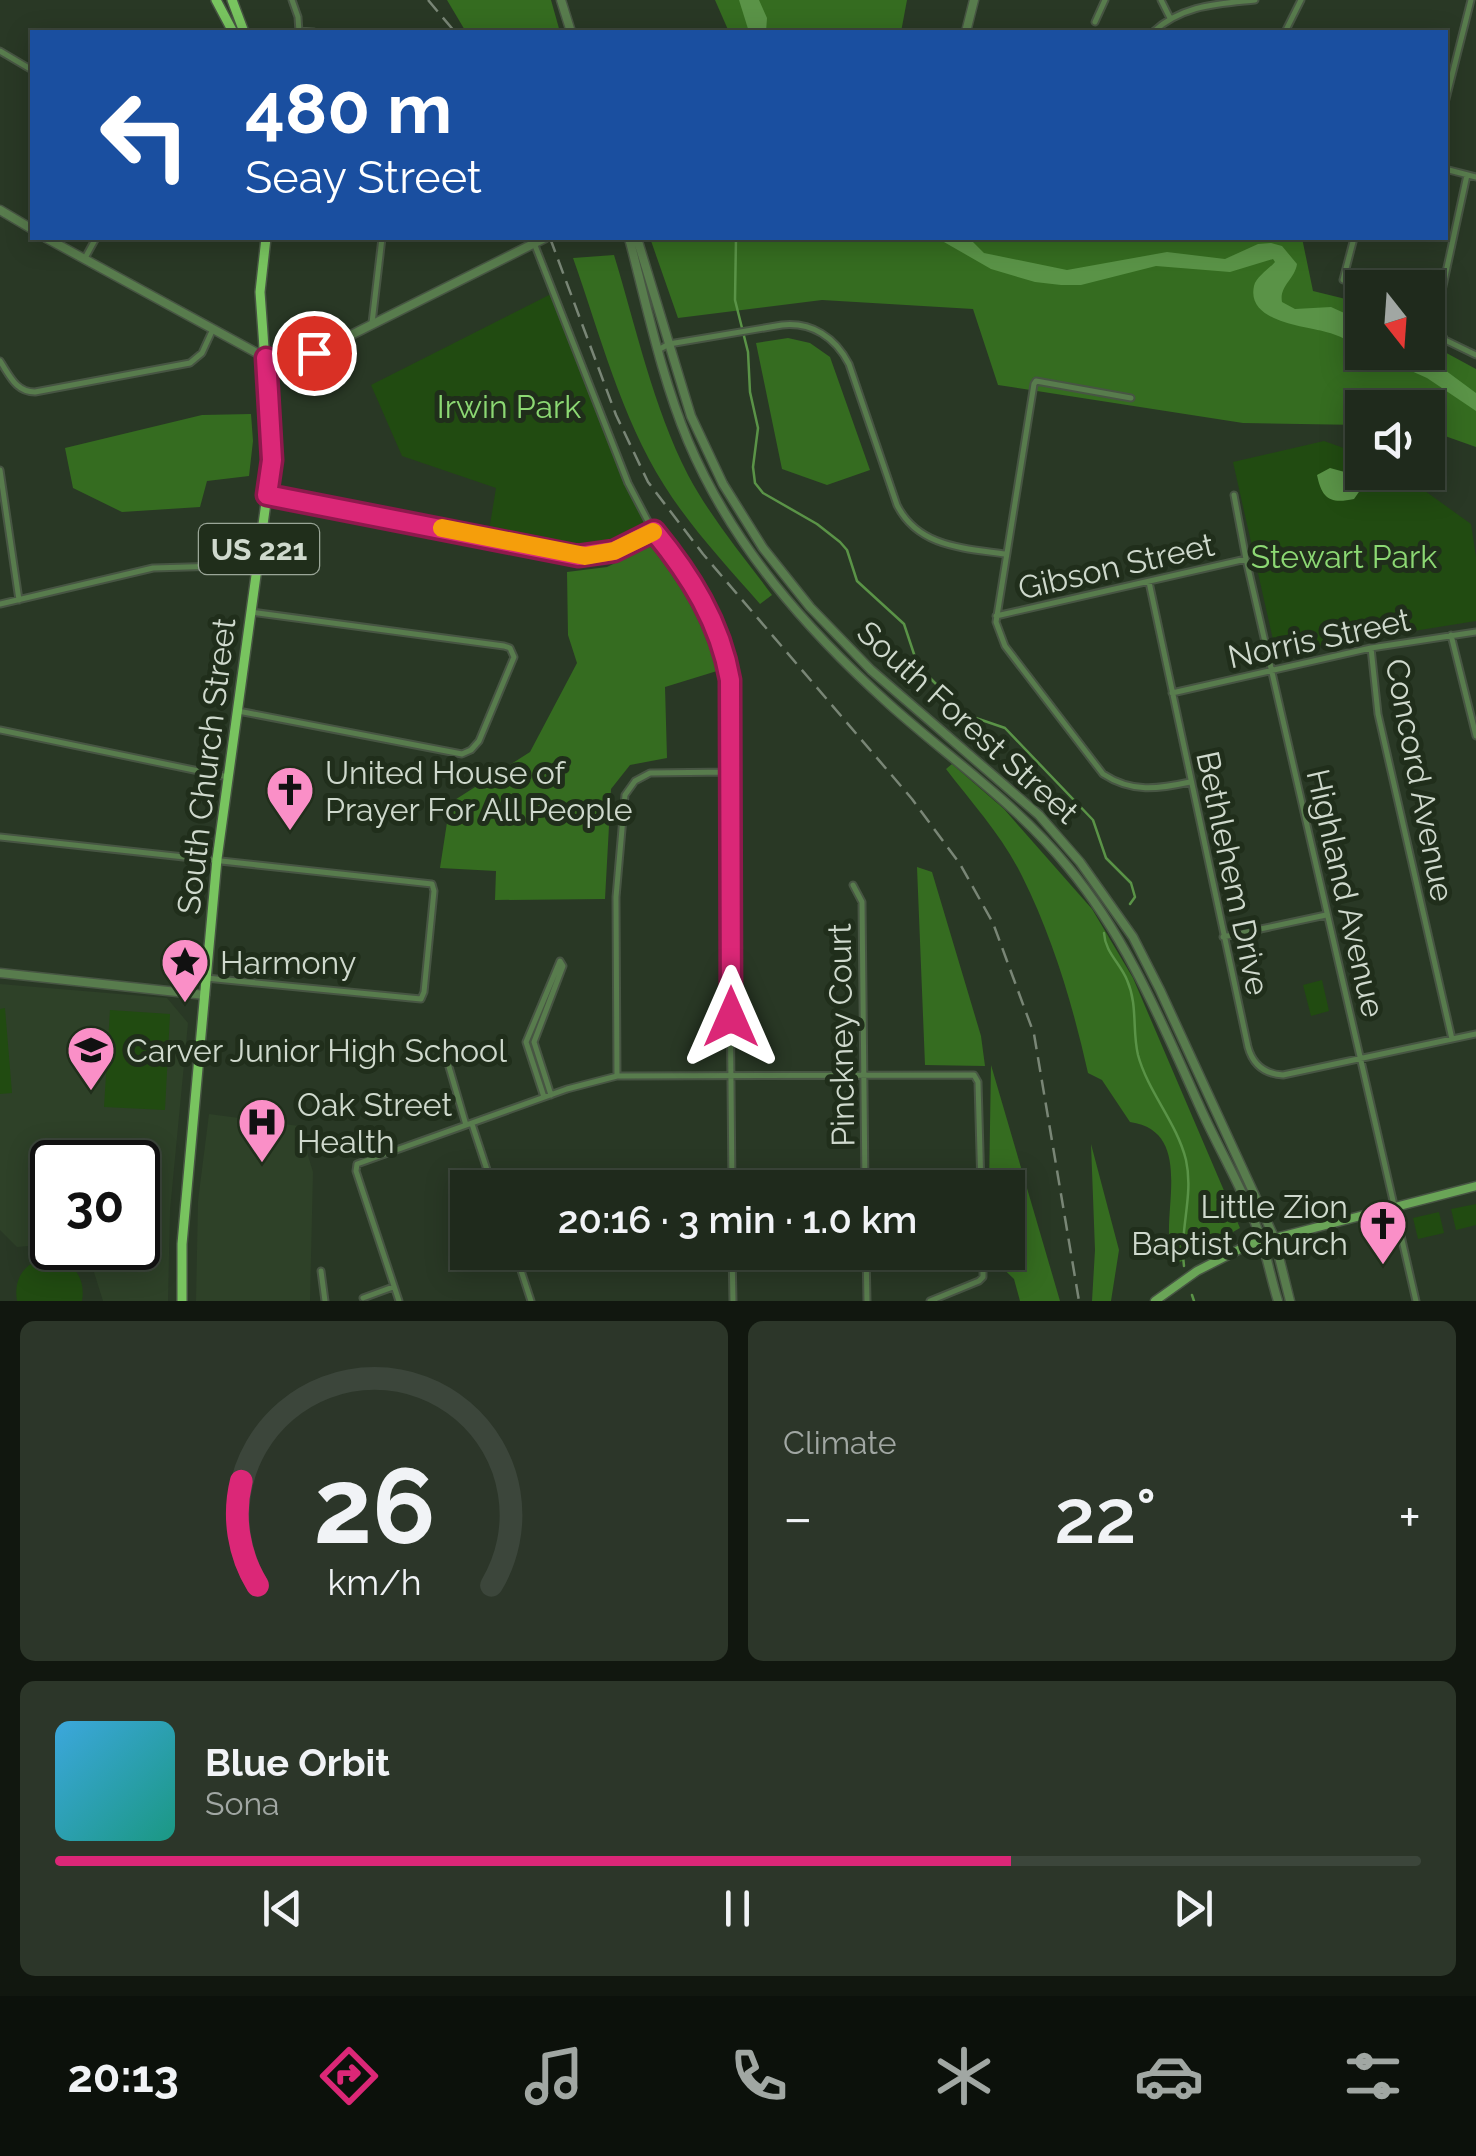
<!DOCTYPE html>
<meta charset="utf-8">
<style>
:root{--surface:#1f2a1c;--page:#2c3629;--text:#f1f3f6;--muted:#a1a7a3;--line:#3c463b;--accent:#db2777}
body{margin:0;font-family:Raleway,sans-serif;background:var(--page);color:var(--text);height:100vh;display:flex;flex-direction:column;font-size:38px;white-space:nowrap}
*{box-sizing:border-box;margin:0}
p{font-size:32px;color:var(--muted)}
.icon{flex:none;width:55px;height:55px;fill:none;stroke:currentColor;stroke-width:2;stroke-linecap:round;stroke-linejoin:round}
.map{position:relative;height:1301px;overflow:hidden}
.sheet{display:flex;flex-direction:column;gap:20px;padding:20px;background:#11170f;flex:1}
.sheet>*{flex:none}
.top-card{position:absolute;left:30px;top:30px;width:1418px;height:210px;border-radius:0px;box-shadow:0 5px 25px #0003,0 0 0 2px var(--line);background:#1a4fa0;color:#fff;overflow:hidden}
.needle{width:65px;rotate:163deg}
.fabs{position:absolute;left:1345px;top:270px;display:grid;gap:20px}
.fabs a{display:grid;place-items:center;width:100px;height:100px;border-radius:0px;background:var(--surface);box-shadow:0 5px 25px #0003,0 0 0 2px var(--line);font-size:50px}
.speed{position:absolute;left:30px;top:1140px;display:flex;gap:20px;font-size:50px;font-weight:700;text-align:center}
.speed>*{display:grid;place-content:center;width:130px;height:130px;border-radius:50%;background:var(--surface);box-shadow:0 5px 25px #0003,0 0 0 2px var(--line);line-height:1}
.speed .limit{border:5px solid #111;border-radius:15px;background:#fff;color:#111}
.pin{position:absolute;display:grid;place-items:center;width:85px;height:85px;color:#fff;margin:-42px;border:5px solid #fff;border-radius:50%;box-shadow:0 2px 10px #0007}
.me{position:absolute;width:110px;margin:-55px;rotate:0deg;stroke-linejoin:round;filter:drop-shadow(0 0 8px #0008)}
.turn{display:flex;align-items:center;gap:35px;height:210px;padding:0 50px;font-size:45px}
.turn .icon{width:130px;height:130px;stroke-width:2.5}
.turn b{display:block;font-size:70px;line-height:85px}
.big{font-size:75px;font-weight:600;line-height:1.1}
.sheet .tile{flex:1;display:flex;flex-direction:column;justify-content:center;gap:15px;min-width:0;padding:0 35px;border-radius:15px;background:var(--page)}
.sheet .dial{align-items:center;gap:0}
.dial svg{height:260px;overflow:visible;fill:none;stroke:var(--line);stroke-width:7;stroke-linecap:round;text-anchor:middle}
.dial text{fill:var(--text);stroke:none}
.song{display:flex;align-items:center;gap:30px}
.cover{width:120px;height:120px;border-radius:15px;background:linear-gradient(135deg,hsl(200 70% 55%),hsl(170 70% 35%))}
.played{height:10px;border-radius:5px;background:linear-gradient(90deg,var(--accent) 70%,var(--line) 70%)}
.keys{display:flex;justify-content:space-around;direction:ltr}
.heat{display:flex;justify-content:space-between;align-items:center;font-size:55px;direction:ltr}
.sheet .tiles{flex:1;display:grid;gap:20px;grid-template-columns:1fr 1fr}
.tile:last-child{grid-column:span 2}
.trip{position:absolute;left:450px;top:1170px;width:575px;height:100px;border-radius:0px;background:var(--surface);box-shadow:0 5px 25px #0003,0 0 0 2px var(--line);font-weight:600;line-height:100px;text-align:center}
.tabs{display:flex;height:160px;justify-content:space-around;align-items:center;background:#0c110b;color:var(--muted)}
.tabs .icon{width:70px;height:70px}
.tabs .on{color:var(--accent)}
.tabs b{font-size:45px;color:var(--text)}
.map>svg:first-child{display:block}
.built{fill:#2e4128}
.green{fill:#214b11}
.forest{fill:#356c20}
.water{fill:#5a9347}
.lines{fill:none;stroke-linecap:round;stroke-linejoin:round}
.stream{stroke:#5a9347;stroke-width:2.5}
.minor-casing{stroke:#475543;stroke-width:9}
.tertiary-casing{stroke:#475543;stroke-width:11}
.secondary-casing{stroke:#475543;stroke-width:11}
.primary-casing{stroke:#475543;stroke-width:12}
.minor{stroke:#587c4d;stroke-width:5}
.tertiary{stroke:#587c4d;stroke-width:8}
.secondary{stroke:#6aa557;stroke-width:8}
.primary{stroke:#78c45f;stroke-width:9}
.rail{stroke:#798676;stroke-width:2.5;stroke-dasharray:15 8;stroke-linecap:butt}
.route-casing{stroke:#8e194d;stroke-width:25}
.route{stroke:#db2777;stroke-width:18}
.slow{stroke:#f59e0b;stroke-width:18}
.labels{text-anchor:middle;dominant-baseline:central;stroke-width:10;stroke-linejoin:round;paint-order:stroke}
.shield{fill:#202e1b;stroke:#9aa698;stroke-width:2.5}
.shield-label{font-size:30px;font-weight:bold;fill:#cfd9cd}
.park-label{font-size:32px;fill:#8cd873;stroke:#202e1b}
.street-label{font-size:32px;fill:#cfd9cd;stroke:#202e1b}
.poi-label{font-size:32px;fill:#cfd9cd;stroke:#202e1b;text-anchor:start}
</style>
<div class="map">
<svg width="1476" height="1301" viewBox="0 0 1476 1301">
<rect width="100%" height="100%" fill="#293825"/>
<path class="built" d="M 0,984 L 167,998 L 188,1023 L 170,1210 L 168,1301 L 103,1301 L 88,1253 L 78,1248 L 138,1248 L 138,1162 L 52,1162 L 52,1244 L 17,1247 L 0,1230 Z
M 209,1114 L 299,1126 L 313,1172 L 310,1301 L 196,1301 L 198,1201 Z"/>
<path class="green" d="M 553,293 L 616,456 L 655,531 L 628,545 L 585,556 L 488,537 L 496,488 L 402,456 L 371,385 Z
M 1324,441 L 1355,452 L 1362,460 L 1362,472 L 1407,478 L 1471,524 L 1476,557 L 1476,621 L 1276,653 L 1233,462 Z
M 1322,980 L 1329,1011 L 1311,1016 L 1303,985 Z
M 5,1008 L 12,1093 L 0,1094 L 0,1009 Z
M 110,1010 L 170,1014 L 165,1110 L 104,1107 Z
M 1476,1204 L 1476,1225 L 1456,1230 L 1451,1209 Z
M 1439,1212 L 1444,1233 L 1418,1239 L 1413,1218 Z
M 49,1257 C 73,1261 86,1277 82,1301 L 17,1301 C 13,1277 26,1261 49,1257 Z"/>
<path class="forest" d="M 447,0 L 551,0 L 560,32 L 466,32 Z
M 715,0 L 907,0 L 901,32 L 729,32 Z
M 650,238 L 1302,238 L 1313,291 L 1362,303 L 1362,352 L 1428,352 L 1428,343 L 1476,369 L 1476,447 L 1428,430 L 1428,408 L 1362,408 L 1362,425 L 1243,423 L 998,385 L 973,309 L 822,300 L 678,318 Z
M 614,255 C 636,327 653,407 688,475 C 711,518 743,556 772,595 L 760,604 C 727,566 691,528 664,485 C 621,417 600,334 573,258 Z
M 788,338 L 810,343 L 830,357 L 870,470 L 827,485 L 782,469 L 756,343 Z
M 251,414 L 253,441 L 249,476 L 207,481 L 200,507 L 122,512 L 73,488 L 65,448 L 202,415 Z
M 652,545 C 682,587 703,621 717,671 L 665,687 L 667,758 L 630,765 L 611,789 L 605,899 L 495,900 L 496,871 L 440,868 L 450,803 L 530,752 L 577,663 L 568,635 L 567,572 L 607,567 Z
M 952,764 L 1004,809 L 1092,909 L 1133,978 L 1240,1228 L 1173,1266 C 1172,1255 1169,1245 1169,1234 C 1168,1194 1187,1130 1130,1122 L 1102,1080 L 1088,1073 C 1073,1006 1053,938 1022,876 C 1003,837 972,803 946,769 Z
M 917,867 L 932,872 L 981,1036 L 985,1066 L 925,1065 Z
M 991,1065 L 1060,1301 L 1020,1301 L 1014,1279 L 989,1255 L 1008,1252 L 1008,1188 L 989,1187 Z
M 1091,1144 L 1119,1250 L 1111,1301 L 1092,1301 L 1095,1250 Z"/>
<path class="water" d="M 739,0 L 759,0 L 767,18 L 766,32 L 749,32 Z
M 937,238 L 969,238 L 984,253 L 1067,270 L 1167,252 L 1225,259 L 1258,244 L 1271,243 L 1282,246 L 1297,264 C 1295,279 1279,286 1282,302 L 1295,309 L 1331,307 L 1362,321 L 1362,348 C 1351,342 1339,335 1326,332 C 1305,326 1246,322 1254,286 C 1256,277 1269,269 1275,262 L 1273,259 L 1230,272 L 1156,266 L 1081,285 L 1061,285 L 1035,282 L 991,269 Z
M 1371,353 L 1422,353 L 1476,393 L 1476,411 L 1427,378 Z
M 1330,468 L 1352,474 L 1361,489 L 1354,499 C 1330,504 1322,499 1317,475 Z"/>
<g class="lines">
<path class="stream" d="M 736,238 L 735,300 L 748,352 L 750,392 L 758,428 L 753,467 L 755,483 L 763,493 L 817,524 L 840,542 L 847,550 L 857,581 L 904,624 L 918,666 L 967,715 L 1005,728 L 1093,820 L 1106,858 L 1131,883 L 1135,897 L 1130,904
M 1104,933 C 1105,952 1120,963 1127,980 C 1138,1005 1132,1030 1138,1055 C 1148,1092 1177,1123 1186,1160 C 1194,1196 1179,1230 1184,1266
M 1192,1295 L 1194,1301"/>
<g class="minor-casing">
<path id="minor" d="M 292,0 L 298,17 L 299,32
M 1161,0 L 1170,18
M 1095,22 L 1105,0
M 299,31 L 314,32
M 1153,32 C 1182,5 1217,4 1255,0
M 1285,32 L 1301,0
M 0,51 L 32,70
M 1445,103 L 1471,0
M 1445,169 L 1476,177
M 1467,175 L 1435,323 L 1445,340 L 1476,355
M 534,243 L 628,483 L 649,523 L 698,592 L 715,626 L 728,668 L 731,691 L 728,772 L 732,1188
M 85,258 L 96,238
M 1343,280 L 1354,238
M 372,323 L 382,238
M 658,350 L 669,344 L 782,325 C 812,322 835,337 849,364 L 897,505 C 918,547 963,548 1005,554
M 0,361 C 10,376 16,392 35,392 L 190,363 L 202,353 L 213,329
M 1131,398 L 1036,381 L 1034,384 L 996,622 L 1005,646 L 1103,774 C 1132,793 1158,789 1190,782
M 0,470 L 19,600
M 267,495 L 578,556 L 614,551 L 655,531
M 1234,495 L 1246,559 L 1416,1301
M 1149,582 L 1248,1047 C 1253,1065 1265,1074 1283,1075 L 1476,1034
M 0,604 L 153,568 L 257,565
M 996,616 L 1246,559
M 1451,635 L 1476,736
M 1371,648 L 1378,714 L 1452,1039
M 1172,693 L 1371,648 L 1476,632
M 238,711 L 462,754 L 471,750 L 479,741 L 514,657 L 510,648 L 504,646 L 251,612
M 0,730 L 228,777
M 0,837 L 432,884 L 434,891 L 424,992 L 421,999 L 206,978
M 853,885 L 862,902 L 865,1188
M 1223,937 L 1326,915
M 447,1060 L 466,1125
M 617,1076 L 616,897 L 625,795 L 635,781 L 650,773 L 728,772
M 544,1097 L 526,1042 L 560,961 L 563,966 L 534,1042 L 551,1095
M 472,1124 L 493,1188
M 515,1252 L 531,1301
M 732,1252 L 733,1301
M 866,1252 L 867,1301
M 321,1271 L 325,1301
M 363,1298 L 393,1287
M 399,1301 L 356,1171 L 357,1164 L 567,1089 L 617,1076 L 974,1075 L 978,1082 L 981,1188
M 930,1301 L 979,1281 L 983,1277 L 983,1252"/>
</g>
<g class="tertiary-casing">
<path id="tertiary" d="M 561,0 L 571,32
M 966,32 L 974,0
M 0,210 L 32,229
M 46,238 L 266,358 L 285,365 L 293,364 L 545,238
M 629,238 C 647,306 661,376 688,441 C 732,545 806,629 889,704 C 949,758 1016,803 1068,867 C 1127,938 1161,1021 1199,1105 C 1218,1148 1248,1198 1262,1242 C 1268,1262 1272,1282 1278,1301
M 637,238 L 691,416 L 723,484 L 763,548 L 810,607 L 871,670 L 1039,815 L 1080,862 L 1133,937 L 1160,990 L 1274,1237 L 1290,1301
M 0,973 L 205,995"/>
</g>
<g class="secondary-casing">
<path id="secondary" d="M 1155,1301 L 1197,1271 L 1248,1245 L 1476,1186"/>
</g>
<g class="primary-casing">
<path id="primary" d="M 216,0 L 233,32
M 232,0 L 244,32
M 182,1301 L 182,1244 L 217,859 L 272,459 L 260,292 L 266,238"/>
</g>
<use href="#minor" class="minor"/>
<use href="#tertiary" class="tertiary"/>
<use href="#secondary" class="secondary"/>
<use href="#primary" class="primary"/>
<path class="rail" d="M 428,0 L 455,32
M 550,238 L 616,415 L 648,482 L 703,554 L 912,799 L 960,864 L 993,923 L 1034,1034 L 1079,1301"/>
</g>
<g class="lines">
<g class="route-casing">
<path id="route" d="M 314,353 L 285,365 L 266,358 L 272,460 L 267,495 L 578,556 L 614,551 L 654,531 C 690,575 720,622 730,680 L 731,1017"/>
</g>
<use href="#route" class="route"/>
<path class="slow" d="M 442,528 L 585,556 L 614,551 L 653,532"/>
</g>
<defs>
<g id="church-pin" transform="scale(2.5)"><path d="M0 17L-7.5 6A9.5 9.5 0 1 1 7.5 6Z" fill="#fa8fc7" stroke="#202e1b"/><path d="M-1.2-6h2.4v3.5h3.3v2.4h-3.3V6h-2.4V-.1h-3.3v-2.4h3.3Z" fill="#111"/></g>
<g id="sight-pin" transform="scale(2.5)"><path d="M0 17L-7.5 6A9.5 9.5 0 1 1 7.5 6Z" fill="#fa8fc7" stroke="#202e1b"/><path d="M0-6L1.8-2.2L6-1.7L2.9 1.2L3.7 5.4L0 3.3L-3.7 5.4L-2.9 1.2L-6-1.7L-1.8-2.2Z" fill="#111"/></g>
<g id="school-pin" transform="scale(2.5)"><path d="M0 17L-7.5 6A9.5 9.5 0 1 1 7.5 6Z" fill="#fa8fc7" stroke="#202e1b"/><path d="M0-5L7-2L0 1L-7-2ZM-4 1L0 2.5L4 1V4Q0 6-4 4Z" fill="#111"/></g>
<g id="hospital-pin" transform="scale(2.5)"><path d="M0 17L-7.5 6A9.5 9.5 0 1 1 7.5 6Z" fill="#fa8fc7" stroke="#202e1b"/><path d="M-5-5h3v3.5h4V-5h3V5h-3V1.5h-4V5h-3Z" fill="#111"/></g>
</defs>
<g fill-rule="evenodd">
<use href="#church-pin" x="290" y="790"/>
<use href="#sight-pin" x="185" y="962"/>
<use href="#school-pin" x="91" y="1050"/>
<use href="#hospital-pin" x="262" y="1122"/>
<use href="#church-pin" x="1383" y="1224"/>
</g>
<g class="labels">
<rect class="shield" x="199" y="524" width="120" height="50" rx="8"/>
<g class="shield-label">
<text x="259" y="549">US 221</text>
</g>
<g class="park-label">
<text x="509" y="406">Irwin Park</text>
<text x="1344" y="556">Stewart Park</text>
</g>
<g class="street-label">
<text transform="translate(1116 566) rotate(-13)">Gibson Street</text>
<text transform="translate(1319 638) rotate(-12)">Norris Street</text>
<text transform="translate(968 722) rotate(42)">South Forest Street</text>
<text transform="translate(206 766) rotate(-83)">South Church Street</text>
<text transform="translate(1420 780) rotate(79)">Concord Avenue</text>
<text transform="translate(1233 873) rotate(78)">Bethlehem Drive</text>
<text transform="translate(1346 893) rotate(77)">Highland Avenue</text>
<text transform="translate(841 1035) rotate(-91)">Pinckney Court</text>
</g>
<g class="poi-label">
<text x="325" y="772">United House of<tspan x="325" dy="37">Prayer For All People</tspan></text>
<text x="220" y="962">Harmony</text>
<text x="126" y="1050">Carver Junior High School</text>
<text x="297" y="1104">Oak Street<tspan x="297" dy="37">Health</tspan></text>
<text x="1348" y="1206" text-anchor="end">Little Zion<tspan x="1348" dy="37">Baptist Church</tspan></text>
</g>
</g>
</svg>
<div class="fabs">
<a><svg class="needle" viewBox="-14 -14 28 28"><path d="M0-13l5 13h-10z" fill="#e53935"/><path d="M0 13l5-13h-10z" fill="#a1a7a3"/></svg></a>
<a><svg class="icon" aria-label="sound" viewBox="0 0 24 24"><path d="M4 9h4l5-4v14l-5-4H4zM17 9q2 3 0 6"/></svg></a>
</div>
<div class="speed"><div class="limit">30</div></div>
<div class="pin" style="left:314px;top:353px;background:#d93025"><svg class="icon" aria-label="arrive" viewBox="0 0 24 24"><path d="M6 21V4h12l-3 4 3 4H6"/></svg></div>
<svg class="me" style="left:731px;top:1017px" viewBox="-20 -20 40 40"><path d="M0-17L14 15 0 8-14 15z" fill="#db2777" stroke="#fff" stroke-width="4"/></svg>
<div class="trip">20:16 · 3 min · 1.0 km</div>
<div class="top-card">
<div class="turn"><svg class="icon" aria-label="left" viewBox="0 0 24 24"><path d="M17 20v-9H6M10 6l-5 5 5 5"/></svg><div><b>480 m</b>Seay Street</div></div>
</div>
</div>
<section class="sheet">
<div class="tiles">
<div class="tile dial"><svg viewBox="0 0 100 80">
<path d="M14 69A42 42 0 1 1 86 69"/>
<path d="M14 69A42 42 0 0 1 9 37" stroke="#db2777"/>
<text x="50" y="56" font-size="32" font-weight="700">26</text>
<text x="50" y="72" font-size="11">km/h</text>
</svg></div>
<div class="tile"><p>Climate</p>
<div class="heat"><a>−</a><b class="big">22°</b><a>+</a></div>
</div>
<div class="tile">
<div class="song"><i class="cover"></i><div><b>Blue Orbit</b><p>Sona</p></div></div>
<div class="played"></div>
<div class="keys"><svg class="icon" aria-label="previous" viewBox="0 0 24 24"><path d="M18 5L8 12l10 7zM5 5v14"/></svg><svg class="icon" aria-label="pause" viewBox="0 0 24 24"><path d="M8 5v14M16 5v14"/></svg><svg class="icon" aria-label="next" viewBox="0 0 24 24"><path d="M6 5l10 7-10 7zM19 5v14"/></svg></div>
</div>
</div>
</section>
<nav class="tabs">
<b>20:13</b>
<svg class="icon on" aria-label="directions" viewBox="0 0 24 24"><path d="M12 3l9 9-9 9-9-9zM9 14v-3h6M13 9l2 2-2 2"/></svg>
<svg class="icon" aria-label="music" viewBox="0 0 24 24"><path d="M9 18V5l10-2v13"/><circle cx="6" cy="18" r="3"/><circle cx="16" cy="16" r="3"/></svg>
<svg class="icon" aria-label="phone" viewBox="0 0 24 24"><path d="M5 4h4l2 5-3 2q2 4 5 5l2-3 5 2v4C11 20 4 13 5 4z"/></svg>
<svg class="icon" aria-label="climate" viewBox="0 0 24 24"><path d="M12 3v18M4 7l16 10M4 17L20 7"/></svg>
<svg class="icon" aria-label="car" viewBox="0 0 24 24"><path d="M5 17H2v-5l4-1 3-4h7l3 4 3 1v5h-3M9 17h6M6 11h13"/><circle cx="7" cy="17" r="2"/><circle cx="17" cy="17" r="2"/></svg>
<svg class="icon" aria-label="filters" viewBox="0 0 24 24"><path d="M4 7h16M4 17h16"/><circle cx="9" cy="7" r="2"/><circle cx="15" cy="17" r="2"/></svg>
</nav>
